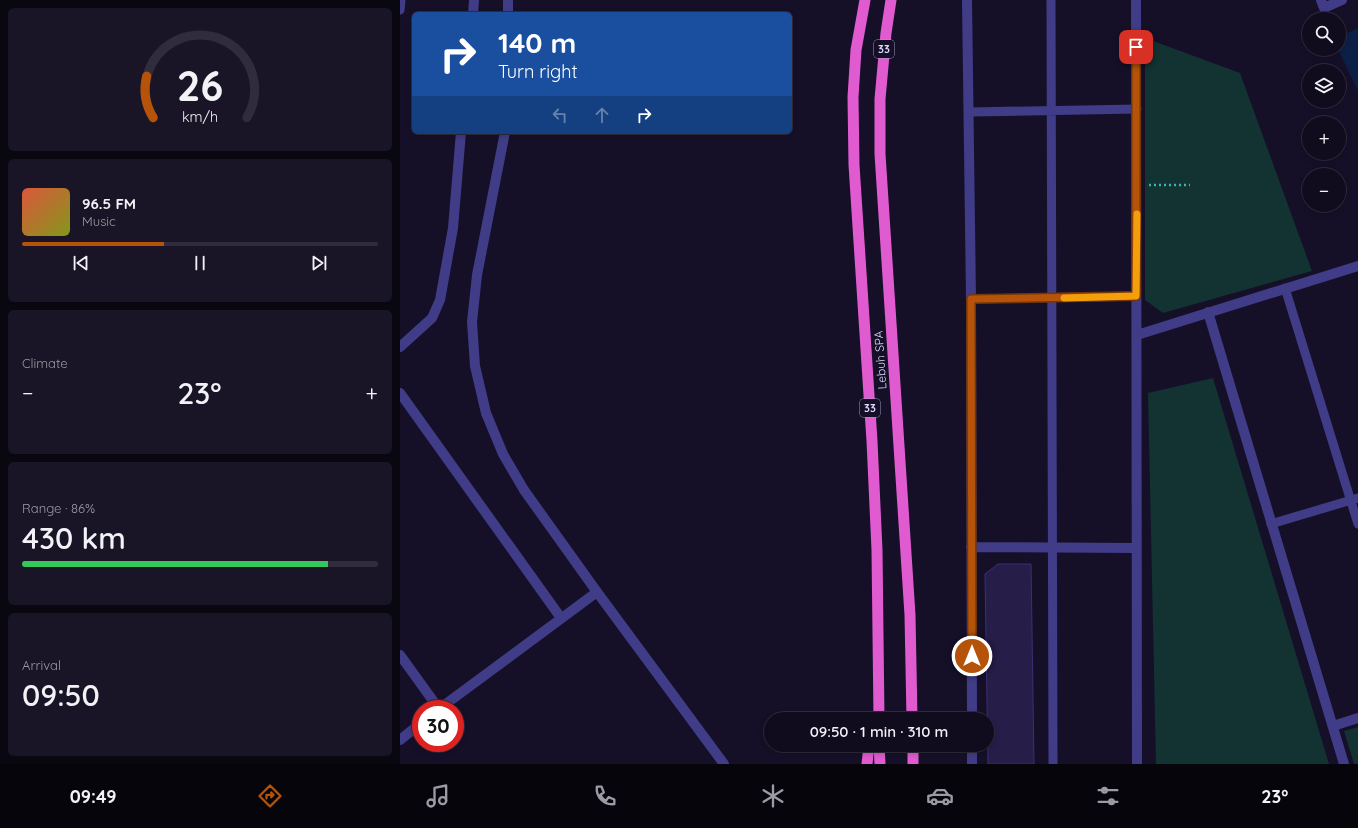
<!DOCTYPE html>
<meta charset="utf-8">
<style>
:root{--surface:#100c1e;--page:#191527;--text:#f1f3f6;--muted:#9c9ba4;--line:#302c3c;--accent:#b45309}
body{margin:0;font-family:Quicksand,sans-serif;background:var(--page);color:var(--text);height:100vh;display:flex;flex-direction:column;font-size:15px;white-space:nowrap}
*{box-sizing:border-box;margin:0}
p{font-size:13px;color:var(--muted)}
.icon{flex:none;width:22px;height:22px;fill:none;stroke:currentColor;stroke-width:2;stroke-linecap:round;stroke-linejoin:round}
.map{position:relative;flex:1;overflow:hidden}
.details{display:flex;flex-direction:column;gap:8px;padding:8px;background:#090710;width:400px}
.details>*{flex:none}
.guide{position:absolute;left:12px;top:12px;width:380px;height:122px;border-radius:6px;box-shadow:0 2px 6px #0003,0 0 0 1px var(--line);background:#1a4fa0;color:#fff;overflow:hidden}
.tools{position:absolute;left:902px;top:12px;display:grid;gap:8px}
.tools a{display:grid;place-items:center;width:44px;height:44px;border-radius:50%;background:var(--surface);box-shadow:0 2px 6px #0003,0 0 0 1px var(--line);font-size:20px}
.speed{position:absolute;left:12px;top:700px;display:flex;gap:8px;font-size:20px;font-weight:700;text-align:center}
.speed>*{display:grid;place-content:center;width:52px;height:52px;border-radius:50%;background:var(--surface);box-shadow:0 2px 6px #0003,0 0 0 1px var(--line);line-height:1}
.speed .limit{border:6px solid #d22;background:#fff;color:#111}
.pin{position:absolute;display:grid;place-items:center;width:34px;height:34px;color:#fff;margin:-17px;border-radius:8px;box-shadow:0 2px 6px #0006}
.me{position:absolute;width:44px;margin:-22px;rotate:0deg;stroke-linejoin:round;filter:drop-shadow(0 0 3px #0008)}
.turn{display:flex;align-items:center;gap:14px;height:84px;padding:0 20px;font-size:18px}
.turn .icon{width:52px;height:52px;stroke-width:2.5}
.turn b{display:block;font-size:28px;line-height:34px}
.lanes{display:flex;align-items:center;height:38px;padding:0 20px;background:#0003;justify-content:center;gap:20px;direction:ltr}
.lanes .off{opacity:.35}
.big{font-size:30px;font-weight:600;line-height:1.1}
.details .card{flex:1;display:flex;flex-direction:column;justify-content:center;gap:6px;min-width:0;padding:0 14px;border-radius:6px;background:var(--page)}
.details .dial{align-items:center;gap:0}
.dial svg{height:104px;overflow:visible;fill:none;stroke:var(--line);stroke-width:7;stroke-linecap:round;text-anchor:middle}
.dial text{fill:var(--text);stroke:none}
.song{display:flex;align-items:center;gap:12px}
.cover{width:48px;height:48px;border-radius:6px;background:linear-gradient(135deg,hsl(10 70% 55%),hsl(70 70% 35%))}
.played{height:4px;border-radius:2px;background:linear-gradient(90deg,var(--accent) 40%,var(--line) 40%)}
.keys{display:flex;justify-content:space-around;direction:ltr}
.heat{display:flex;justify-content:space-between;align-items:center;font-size:22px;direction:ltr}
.charge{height:6px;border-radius:3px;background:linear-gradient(90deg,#34c759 86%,var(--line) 0)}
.trip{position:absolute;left:364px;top:712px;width:230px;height:40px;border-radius:20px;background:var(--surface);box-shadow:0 2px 6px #0003,0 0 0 1px var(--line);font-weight:600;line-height:40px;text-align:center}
.tabs{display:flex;height:64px;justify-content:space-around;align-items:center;background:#06050c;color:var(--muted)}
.tabs .icon{width:28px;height:28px}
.tabs .active{color:var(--accent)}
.tabs b{font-size:18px;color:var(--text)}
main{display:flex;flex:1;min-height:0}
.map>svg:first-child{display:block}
.green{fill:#133232}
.water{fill:#0b2046}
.building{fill:#261d49;stroke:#3e2f75}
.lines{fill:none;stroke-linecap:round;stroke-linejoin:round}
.path{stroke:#32b9b3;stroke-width:2.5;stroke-dasharray:2 3;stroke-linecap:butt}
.service{stroke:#403c87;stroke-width:9}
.minor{stroke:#403c87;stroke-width:10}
.tertiary{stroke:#403c87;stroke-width:10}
.trunk{stroke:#e15bd0;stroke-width:11}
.route-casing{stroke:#753606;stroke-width:10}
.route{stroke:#b45309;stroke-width:7}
.slow{stroke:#f59e0b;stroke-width:7}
.labels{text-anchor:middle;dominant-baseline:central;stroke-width:4;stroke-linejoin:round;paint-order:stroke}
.shield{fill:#151028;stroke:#a19cbe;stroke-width:1}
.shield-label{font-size:11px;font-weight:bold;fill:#ddd8fe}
.street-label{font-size:12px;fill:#ddd8fe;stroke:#151028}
</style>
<main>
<section class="details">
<div class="card dial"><svg viewBox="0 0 100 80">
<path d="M14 69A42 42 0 1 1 86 69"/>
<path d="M14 69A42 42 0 0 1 9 37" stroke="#b45309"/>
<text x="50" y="56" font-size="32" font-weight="700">26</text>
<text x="50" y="72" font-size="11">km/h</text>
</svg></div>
<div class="card">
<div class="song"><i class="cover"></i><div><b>96.5 FM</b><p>Music</p></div></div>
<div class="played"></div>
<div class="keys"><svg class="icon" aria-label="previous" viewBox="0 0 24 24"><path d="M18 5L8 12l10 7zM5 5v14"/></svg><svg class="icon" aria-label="pause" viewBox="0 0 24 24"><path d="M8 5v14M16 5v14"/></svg><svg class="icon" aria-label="next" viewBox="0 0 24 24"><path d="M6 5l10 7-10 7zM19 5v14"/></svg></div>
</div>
<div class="card"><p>Climate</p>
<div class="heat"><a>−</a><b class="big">23°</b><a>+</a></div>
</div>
<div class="card"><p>Range · 86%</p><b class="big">430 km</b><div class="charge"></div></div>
<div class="card"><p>Arrival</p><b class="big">09:50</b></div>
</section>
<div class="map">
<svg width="958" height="764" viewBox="0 0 958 764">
<rect width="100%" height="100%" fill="#151028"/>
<path class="green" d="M 745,38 L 840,73 L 912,271 L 763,313 L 745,300 Z
M 813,378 L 929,764 L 756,764 L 748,393 Z
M 958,727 L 958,764 L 954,764 L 944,731 Z"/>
<path class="water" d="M 958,28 L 958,91 L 938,49 L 939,37 Z"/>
<path class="building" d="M 598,564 L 631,564 L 634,764 L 588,764 L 585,574 Z"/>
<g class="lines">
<path class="path" d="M 749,185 L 790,185"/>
<path class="service" d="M 651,0 L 653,764
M 0,10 L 1,0
M 569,112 L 737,109
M 885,288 L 958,524
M 571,299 L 736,296
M 871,524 L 958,498"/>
<path class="minor" d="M 567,0 L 571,299 L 572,719
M 736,0 C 738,255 735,509 737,764
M 921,0 L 924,8 L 942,0
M 73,14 L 74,0
M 808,312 L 944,764
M 737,335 L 958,266
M 0,347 L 32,318 L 40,300 L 53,228 L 61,132
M 0,393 L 161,618
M 571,547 L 735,548
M 0,655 L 39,709
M 39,709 L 197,592
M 933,726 L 958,718
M 0,740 L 21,723
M 572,745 L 572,764"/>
<path class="tertiary" d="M 108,14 L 108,0
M 105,132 L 77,275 L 72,322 L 75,366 L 86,413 L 103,454 L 124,490 L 197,592 L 324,764"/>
<path class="trunk" d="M 465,0 L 456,50 L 453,97 L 454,165 L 472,441 L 477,550 L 479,719
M 491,0 L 486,33 L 480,99 L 480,154 L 510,615 L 512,719
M 479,745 L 480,764
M 513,745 L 513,764
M 467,764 L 469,745"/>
</g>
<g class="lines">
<g class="route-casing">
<path id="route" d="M 572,656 L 571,299 L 736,296 L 736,47"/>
</g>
<use href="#route" class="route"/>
<path class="slow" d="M 664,298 L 736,296 L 737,214"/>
</g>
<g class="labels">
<g class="shield">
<rect x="474" y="40" width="20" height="18" rx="3"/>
<rect x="460" y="399" width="20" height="18" rx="3"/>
</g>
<g class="shield-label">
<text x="484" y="49">33</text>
<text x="470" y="408">33</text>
</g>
<g class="street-label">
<text transform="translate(480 360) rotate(-94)">Lebuh SPA</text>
</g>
</g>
</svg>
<div class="tools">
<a><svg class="icon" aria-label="search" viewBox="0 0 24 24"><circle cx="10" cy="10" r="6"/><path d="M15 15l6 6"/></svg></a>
<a><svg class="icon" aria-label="layers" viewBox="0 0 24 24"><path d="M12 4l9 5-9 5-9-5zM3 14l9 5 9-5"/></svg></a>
<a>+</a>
<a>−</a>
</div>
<div class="speed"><div class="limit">30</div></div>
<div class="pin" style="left:736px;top:47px;background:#d93025"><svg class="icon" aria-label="arrive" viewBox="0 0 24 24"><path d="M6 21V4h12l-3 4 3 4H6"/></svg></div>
<svg class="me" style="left:572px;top:656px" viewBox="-20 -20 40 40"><circle r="17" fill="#b45309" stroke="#fff" stroke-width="3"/><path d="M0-11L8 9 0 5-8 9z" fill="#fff"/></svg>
<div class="trip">09:50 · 1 min · 310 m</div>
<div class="guide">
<div class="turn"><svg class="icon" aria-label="right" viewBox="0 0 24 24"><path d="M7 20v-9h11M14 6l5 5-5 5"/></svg><div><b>140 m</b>Turn right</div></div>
<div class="lanes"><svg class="icon off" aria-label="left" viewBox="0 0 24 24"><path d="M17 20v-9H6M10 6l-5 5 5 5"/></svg><svg class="icon off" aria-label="ahead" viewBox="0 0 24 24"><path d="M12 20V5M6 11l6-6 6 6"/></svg><svg class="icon" aria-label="right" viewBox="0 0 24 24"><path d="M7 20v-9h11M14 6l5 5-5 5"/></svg></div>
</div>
</div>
</main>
<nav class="tabs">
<b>09:49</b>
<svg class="icon active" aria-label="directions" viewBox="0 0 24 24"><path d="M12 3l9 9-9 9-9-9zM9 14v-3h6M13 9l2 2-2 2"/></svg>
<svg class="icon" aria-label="music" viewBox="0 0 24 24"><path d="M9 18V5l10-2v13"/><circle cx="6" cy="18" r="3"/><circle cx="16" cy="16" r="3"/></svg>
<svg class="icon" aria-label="phone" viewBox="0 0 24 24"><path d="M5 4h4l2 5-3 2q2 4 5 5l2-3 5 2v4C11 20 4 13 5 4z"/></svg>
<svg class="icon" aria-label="climate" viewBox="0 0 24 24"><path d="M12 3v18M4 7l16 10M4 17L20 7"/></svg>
<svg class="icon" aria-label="car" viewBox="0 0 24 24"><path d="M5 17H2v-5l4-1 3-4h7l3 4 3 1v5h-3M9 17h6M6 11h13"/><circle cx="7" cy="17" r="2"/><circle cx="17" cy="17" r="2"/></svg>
<svg class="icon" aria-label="filters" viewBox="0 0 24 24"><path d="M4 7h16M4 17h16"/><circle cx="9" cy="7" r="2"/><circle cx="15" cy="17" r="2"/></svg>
<b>23°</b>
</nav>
